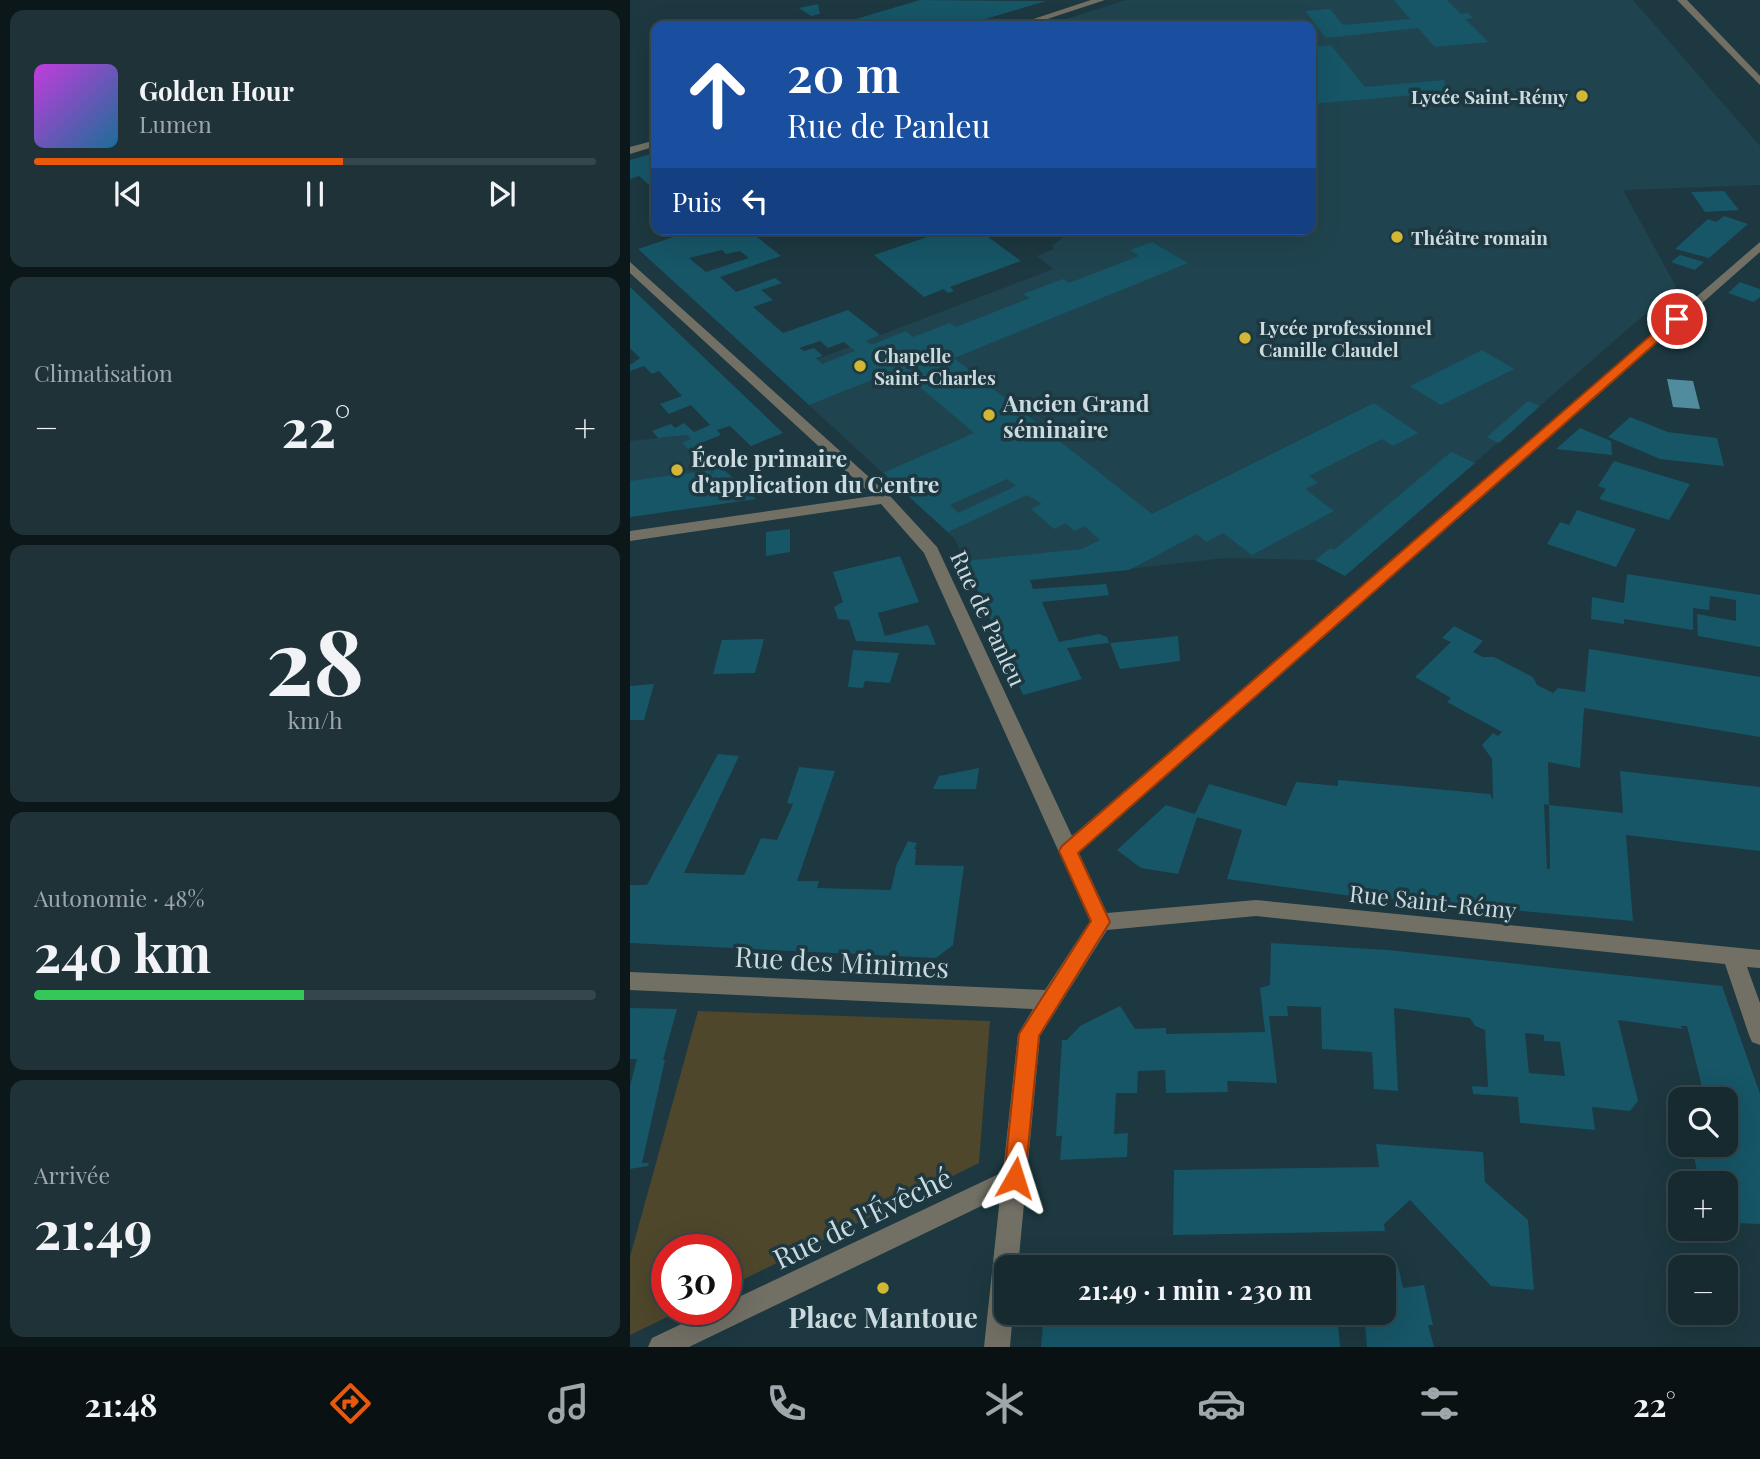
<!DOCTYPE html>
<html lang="fr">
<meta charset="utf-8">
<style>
:root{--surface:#162a30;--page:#1f3238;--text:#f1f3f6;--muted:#9ea7ab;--line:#35464c;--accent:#ea580c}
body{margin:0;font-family:"Playfair Display",serif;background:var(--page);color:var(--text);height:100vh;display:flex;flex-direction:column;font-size:26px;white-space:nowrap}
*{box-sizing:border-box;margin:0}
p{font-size:23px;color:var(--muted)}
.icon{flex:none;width:38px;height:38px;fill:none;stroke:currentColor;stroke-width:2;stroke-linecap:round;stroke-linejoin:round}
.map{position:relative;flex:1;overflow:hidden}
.sheet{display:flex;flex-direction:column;gap:10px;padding:10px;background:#0c171a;width:630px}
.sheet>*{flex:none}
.guide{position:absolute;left:21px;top:21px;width:665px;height:214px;border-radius:14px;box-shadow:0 7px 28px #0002,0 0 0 2px var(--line);background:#1a4fa0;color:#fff;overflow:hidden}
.controls{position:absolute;left:1038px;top:1087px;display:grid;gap:14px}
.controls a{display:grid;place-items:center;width:70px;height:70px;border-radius:14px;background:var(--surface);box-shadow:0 7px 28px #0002,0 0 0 2px var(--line);font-size:35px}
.speed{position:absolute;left:21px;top:1234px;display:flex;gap:14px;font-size:35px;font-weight:700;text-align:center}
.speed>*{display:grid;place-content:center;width:91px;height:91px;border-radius:50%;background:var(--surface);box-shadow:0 7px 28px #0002,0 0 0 2px var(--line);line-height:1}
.speed .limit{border:10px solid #d22;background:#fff;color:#111}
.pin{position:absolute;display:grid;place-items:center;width:60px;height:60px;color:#fff;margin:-30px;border:4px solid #fff;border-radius:50%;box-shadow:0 2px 7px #0007}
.me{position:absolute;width:77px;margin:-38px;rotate:6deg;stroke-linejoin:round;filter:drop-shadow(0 0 5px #0008)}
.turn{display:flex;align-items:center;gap:24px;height:147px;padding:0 21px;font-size:32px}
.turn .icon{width:91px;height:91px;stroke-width:2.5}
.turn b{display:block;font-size:49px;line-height:60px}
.then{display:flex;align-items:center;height:66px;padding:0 21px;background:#0003;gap:14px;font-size:26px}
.big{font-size:52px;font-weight:700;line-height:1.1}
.sheet .widget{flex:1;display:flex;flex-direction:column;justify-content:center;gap:10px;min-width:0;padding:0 24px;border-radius:14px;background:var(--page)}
.sheet .dial{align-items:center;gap:0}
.dial b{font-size:91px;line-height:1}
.song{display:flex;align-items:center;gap:21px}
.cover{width:84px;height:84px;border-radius:10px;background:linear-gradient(135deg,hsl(290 70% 55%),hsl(200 70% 35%))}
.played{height:7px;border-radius:4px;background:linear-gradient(90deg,var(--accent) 55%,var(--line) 55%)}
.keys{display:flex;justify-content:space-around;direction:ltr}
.heat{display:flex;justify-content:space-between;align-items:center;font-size:38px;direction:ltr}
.charge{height:10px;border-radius:5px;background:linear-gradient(90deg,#34c759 48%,var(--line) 0)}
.trip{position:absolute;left:364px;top:1255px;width:402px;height:70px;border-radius:14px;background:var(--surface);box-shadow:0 7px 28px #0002,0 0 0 2px var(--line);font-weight:700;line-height:70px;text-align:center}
.tabs{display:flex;height:112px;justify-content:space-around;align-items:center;background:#091113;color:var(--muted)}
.tabs .icon{width:49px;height:49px}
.tabs .current{color:var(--accent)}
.tabs b{font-size:32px;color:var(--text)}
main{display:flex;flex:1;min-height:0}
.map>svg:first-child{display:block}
.built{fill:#20444f}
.green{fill:#4e472b}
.water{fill:#508c9e}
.building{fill:#165667;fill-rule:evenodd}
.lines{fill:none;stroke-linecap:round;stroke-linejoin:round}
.minor{fill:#727065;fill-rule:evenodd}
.route{fill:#ea580c;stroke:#983908;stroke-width:2}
.poi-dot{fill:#d2b735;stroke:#1d3840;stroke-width:2.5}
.labels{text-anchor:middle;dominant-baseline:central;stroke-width:7;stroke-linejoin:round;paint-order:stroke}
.far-poi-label{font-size:19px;font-weight:bold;fill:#cbdadf;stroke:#1d3840;text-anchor:start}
.poi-label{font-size:23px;font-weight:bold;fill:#cbdadf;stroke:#1d3840;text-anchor:start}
.street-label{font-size:23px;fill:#cbdadf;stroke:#1d3840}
.near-street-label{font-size:28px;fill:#cbdadf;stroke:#1d3840}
.near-poi-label{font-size:28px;font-weight:bold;fill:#cbdadf;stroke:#1d3840}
</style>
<main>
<section class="sheet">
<div class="widget">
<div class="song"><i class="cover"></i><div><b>Golden Hour</b><p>Lumen</p></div></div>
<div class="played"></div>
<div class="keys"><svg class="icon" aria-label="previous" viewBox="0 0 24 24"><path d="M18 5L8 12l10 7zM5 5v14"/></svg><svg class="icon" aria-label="pause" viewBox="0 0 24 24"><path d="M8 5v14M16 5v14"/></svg><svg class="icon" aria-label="next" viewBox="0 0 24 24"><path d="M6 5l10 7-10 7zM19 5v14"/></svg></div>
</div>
<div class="widget"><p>Climatisation</p>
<div class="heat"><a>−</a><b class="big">22°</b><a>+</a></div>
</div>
<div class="widget dial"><b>28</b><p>km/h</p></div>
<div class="widget"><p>Autonomie · 48%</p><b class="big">240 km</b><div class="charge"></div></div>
<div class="widget"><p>Arrivée</p><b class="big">21:49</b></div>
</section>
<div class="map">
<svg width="1130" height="1347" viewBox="0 0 1130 1347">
<rect width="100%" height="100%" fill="#1d3840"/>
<path class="built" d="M 496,0 L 1003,0 L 1130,146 L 1130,185 L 993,190 L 1046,287 L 715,576 L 685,560 L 596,558 L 345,586 L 325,539 L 146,375 L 423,269 L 407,256 L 424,249 L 422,246 L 444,229 L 681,229 L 681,26 L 414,26 Z
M 57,435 L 126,499 L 0,517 L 0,441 Z"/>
<path class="green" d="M 68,1011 L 360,1021 L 349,1163 L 96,1288 L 96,1250 L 37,1250 L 37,1309 L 54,1309 L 0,1335 L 0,1257 Z"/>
<path class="water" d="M 1037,379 L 1063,381 L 1070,409 L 1043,407 Z"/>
<path class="building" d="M 290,0 L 394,1 L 416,1 L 332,26 L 241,26 L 226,19 Z
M 764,0 L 817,0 L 831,14 L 838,13 L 843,18 L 835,19 L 858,42 L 805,47 L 788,28 L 696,38 L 675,11 L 700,9 L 713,25 L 780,19 Z
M 188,4 L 190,14 L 181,16 L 169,8 Z
M 701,45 L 735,87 L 814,80 L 817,92 L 681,104 L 681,47 Z
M 25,153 L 26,154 L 26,191 L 9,176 L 0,179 L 0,160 Z
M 1094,191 L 1109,210 L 1075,212 L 1061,192 Z
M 1094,216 L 1118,224 L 1079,258 L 1045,249 L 1078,219 L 1086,222 Z
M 67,229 L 117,229 L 151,256 L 90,277 L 106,292 L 145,278 L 152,283 L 131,290 L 143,300 L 123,307 L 153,333 L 218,310 L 250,335 L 236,341 L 241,345 L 276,331 L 283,337 L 320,323 L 326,327 L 400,298 L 393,294 L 433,279 L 439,283 L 509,256 L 500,250 L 522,242 L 558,263 L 324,358 L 522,514 L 744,403 L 788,433 L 763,446 L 752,439 L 679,476 L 688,483 L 675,489 L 704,511 L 622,555 L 593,533 L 576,542 L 567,534 L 499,570 L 400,580 L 403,589 L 476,584 L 479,595 L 412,602 L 429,642 L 469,634 L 477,637 L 479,643 L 437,648 L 452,679 L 393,695 L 335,561 L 452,549 L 470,540 L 454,526 L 444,531 L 436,523 L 424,529 L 401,509 L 412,504 L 397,495 L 318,532 L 253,473 L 344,433 L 269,369 L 179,405 L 8,249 ZM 92,250 L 96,254 L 110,251 L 119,258 L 76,272 L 59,258 ZM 190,341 L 198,348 L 214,342 L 225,351 L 192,364 L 186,358 L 193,356 L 184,348 L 174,351 L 169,348 ZM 377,479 L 386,486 L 328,513 L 320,505 Z
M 321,229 L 347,229 L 391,261 L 320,287 L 324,291 L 318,293 L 314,289 L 294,297 L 244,255 Z
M 1050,255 L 1074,262 L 1065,270 L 1041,262 Z
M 1110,282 L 1130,289 L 1130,297 L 1124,302 L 1098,293 Z
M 0,287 L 153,433 L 121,446 L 100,426 L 87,430 L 91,435 L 66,445 L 126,499 L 0,517 L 0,481 L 81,470 L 81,474 L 84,473 L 52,443 L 61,439 L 57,435 L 28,438 L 22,431 L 41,424 L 45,428 L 54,423 L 64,432 L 80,425 L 61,405 L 39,414 L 30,404 L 52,396 L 29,371 L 22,374 L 14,366 L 0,371 L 0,365 L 10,358 L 0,348 Z
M 852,350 L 884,369 L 811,405 L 780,386 Z
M 898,401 L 910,406 L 869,443 L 857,437 Z
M 1000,417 L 1038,432 L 1087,438 L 1094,466 L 1030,459 L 978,437 Z
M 950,428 L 981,441 L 982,455 L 926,449 Z
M 821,452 L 845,463 L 715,576 L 685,560 L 701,548 L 704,550 Z
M 984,461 L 1060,484 L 1039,520 L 969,499 L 976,489 L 968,486 Z
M 947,510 L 1006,529 L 986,567 L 917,544 L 930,522 L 939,525 Z
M 160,529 L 160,552 L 136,556 L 136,532 Z
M 270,556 L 289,602 L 248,613 L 255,636 L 298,625 L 306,645 L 226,641 L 219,620 L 208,619 L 204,607 L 213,602 L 203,572 Z
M 997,574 L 1130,595 L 1130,647 L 1068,636 L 1067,614 L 1106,621 L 1106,600 L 1080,596 L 1079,610 L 1063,608 L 1063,630 L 994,619 L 994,624 L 961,619 L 962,597 L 994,603 Z
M 824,626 L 853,641 L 843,652 L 853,657 L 864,657 L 903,677 L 907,685 L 923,693 L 928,688 L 955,692 L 959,649 L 1130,677 L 1130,737 L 954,708 L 950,768 L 918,762 L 919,805 L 914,804 L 917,869 L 920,869 L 919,805 L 993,813 L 990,771 L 1130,787 L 1130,851 L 996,835 L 1003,921 L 714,895 L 597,879 L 612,830 L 567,817 L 548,874 L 511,868 L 487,850 L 536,805 L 565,814 L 579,784 L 656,806 L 666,782 L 708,786 L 708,780 L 860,794 L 863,800 L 862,759 L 852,745 L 863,733 L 868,736 L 872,732 L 817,702 L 821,698 L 785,677 L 821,642 L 812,638 Z
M 548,636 L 550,661 L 490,669 L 480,643 Z
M 134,639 L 125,673 L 83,674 L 92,640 Z
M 223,650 L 269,653 L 260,683 L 235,681 L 233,688 L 218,687 Z
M 24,684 L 14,720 L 0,720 L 0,686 Z
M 88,754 L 109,756 L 54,873 L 114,875 L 131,838 L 147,840 L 163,804 L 157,803 L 169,767 L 205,771 L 167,881 L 189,881 L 187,888 L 261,890 L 266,866 L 278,841 L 287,843 L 284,849 L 286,849 L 285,865 L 334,866 L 323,945 L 306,958 L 0,943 L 0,885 L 17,885 Z
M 349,768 L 346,789 L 303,789 L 309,776 Z
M 641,943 L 758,950 L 1092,986 L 1130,1094 L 1130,1224 L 1106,1223 L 1096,1181 L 1076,1180 L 1068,1174 L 1064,1157 L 1071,1150 L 1087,1149 L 1086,1144 L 1096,1144 L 1096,1099 L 1075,1099 L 1057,1026 L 1051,1026 L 1052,1029 L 988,1020 L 1008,1101 L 1000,1111 L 962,1107 L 965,1130 L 890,1123 L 888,1097 L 843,1094 L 842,1086 L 858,1087 L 855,1030 L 845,1026 L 840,1018 L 764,1008 L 768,1091 L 744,1089 L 742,1052 L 692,1049 L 691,1007 L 657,1006 L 658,1016 L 639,1016 L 647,1083 L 597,1081 L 598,1092 L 536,1093 L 535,1070 L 508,1071 L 507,1093 L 486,1093 L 484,1134 L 498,1133 L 497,1157 L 430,1160 L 432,1136 L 426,1136 L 432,1040 L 437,1040 L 450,1026 L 490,1006 L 505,1029 L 536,1028 L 536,1034 L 635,1032 L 630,988 L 640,985 ZM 895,1033 L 914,1035 L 914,1041 L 930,1042 L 935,1076 L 899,1073 Z
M 0,1008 L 47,1009 L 33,1060 L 35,1060 L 12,1163 L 19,1163 L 18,1166 L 0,1169 L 0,1086 L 7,1059 L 0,1059 Z
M 746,1144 L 853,1152 L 855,1182 L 898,1220 L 904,1290 L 861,1286 L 780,1200 L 754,1224 L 755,1231 L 543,1235 L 544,1170 L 749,1167 Z
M 754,1266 L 768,1266 L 773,1288 L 794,1285 L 803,1325 L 798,1325 L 804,1347 L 737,1347 L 735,1324 L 708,1325 L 710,1347 L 411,1347 L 414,1312 L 754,1312 Z"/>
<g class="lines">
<path class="minor" d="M 461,0 L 475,0 L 396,26 L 382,26 Z
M 1047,0 L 1057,0 L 1130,76 L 1130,85 Z
M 26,140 L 26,146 L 0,154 L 0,147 Z
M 1130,242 L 1130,252 L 449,853 L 477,913 L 626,900 L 1130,950 L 1130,968 L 1117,967 L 1130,1003 L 1130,1045 L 1122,1042 L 1119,1035 L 1095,964 L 626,916 L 477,930 L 410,1036 L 388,1267 L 376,1267 L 376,1312 L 383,1312 L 380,1347 L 354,1347 L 370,1197 L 59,1347 L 18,1347 L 22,1338 L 83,1309 L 96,1309 L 96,1303 L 373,1172 L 388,1034 L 403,1009 L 0,990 L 0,972 L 415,990 L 460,921 L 294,553 L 251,504 L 0,541 L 0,531 L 243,496 L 0,273 L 0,262 L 260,496 L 307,547 L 442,836 Z"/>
</g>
<path class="route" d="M 1043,316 L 1053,319 L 448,853 L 480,922 L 409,1036 L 395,1178 L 392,1186 L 385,1189 L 377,1186 L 374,1178 L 389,1034 L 461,921 L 429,851 L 432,846 Z"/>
<g class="poi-dot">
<circle cx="952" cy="96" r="7"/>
<circle cx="767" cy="237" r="7"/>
<circle cx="615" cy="338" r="7"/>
<circle cx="230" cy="366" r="7"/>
<circle cx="359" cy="415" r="7"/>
<circle cx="47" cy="470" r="7"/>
<circle cx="253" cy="1288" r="7"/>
</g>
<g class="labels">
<g class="far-poi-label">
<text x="938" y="96" text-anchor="end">Lycée Saint-Rémy</text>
<text x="781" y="237">Théâtre romain</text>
<text x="629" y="327">Lycée professionnel<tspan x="629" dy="22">Camille Claudel</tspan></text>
<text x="244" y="355">Chapelle<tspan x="244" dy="22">Saint-Charles</tspan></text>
</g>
<g class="poi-label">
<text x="373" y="402">Ancien Grand<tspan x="373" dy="26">séminaire</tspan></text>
<text x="61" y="457">École primaire<tspan x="61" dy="26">d'application du Centre</tspan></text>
</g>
<g class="street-label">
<text transform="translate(359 618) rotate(65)">Rue de Panleu</text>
<text transform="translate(803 901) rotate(6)">Rue Saint-Rémy</text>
</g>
<g class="near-street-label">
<text transform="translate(212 961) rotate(3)">Rue des Minimes</text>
<text transform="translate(232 1217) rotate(-26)">Rue de l'Évêché</text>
</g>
<g class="near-poi-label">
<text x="253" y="1316">Place Mantoue</text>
</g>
</g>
</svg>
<div class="controls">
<a><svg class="icon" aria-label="search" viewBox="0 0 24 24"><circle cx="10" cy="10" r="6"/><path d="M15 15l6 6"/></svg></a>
<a>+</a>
<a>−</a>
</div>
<div class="speed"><div class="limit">30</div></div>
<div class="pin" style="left:1047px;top:319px;background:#d93025"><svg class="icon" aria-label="arrive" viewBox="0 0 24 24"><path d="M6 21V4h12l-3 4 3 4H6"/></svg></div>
<svg class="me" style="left:385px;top:1178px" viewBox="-20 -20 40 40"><path d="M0-17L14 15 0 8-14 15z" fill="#ea580c" stroke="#fff" stroke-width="4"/></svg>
<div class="trip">21:49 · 1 min · 230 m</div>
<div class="guide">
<div class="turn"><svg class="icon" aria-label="ahead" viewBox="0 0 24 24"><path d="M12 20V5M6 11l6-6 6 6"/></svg><div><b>20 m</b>Rue de Panleu</div></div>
<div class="then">Puis<svg class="icon" aria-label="left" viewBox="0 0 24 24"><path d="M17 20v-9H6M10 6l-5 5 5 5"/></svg></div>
</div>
</div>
</main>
<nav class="tabs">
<b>21:48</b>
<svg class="icon current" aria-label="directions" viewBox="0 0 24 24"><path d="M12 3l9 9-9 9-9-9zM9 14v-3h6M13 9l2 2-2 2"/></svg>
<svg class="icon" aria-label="music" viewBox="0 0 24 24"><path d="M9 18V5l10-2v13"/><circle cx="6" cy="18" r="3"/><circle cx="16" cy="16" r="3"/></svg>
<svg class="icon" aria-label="phone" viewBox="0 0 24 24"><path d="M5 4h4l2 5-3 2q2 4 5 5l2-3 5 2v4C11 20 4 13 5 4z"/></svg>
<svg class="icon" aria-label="climate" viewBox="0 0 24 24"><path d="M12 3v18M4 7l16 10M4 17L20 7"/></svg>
<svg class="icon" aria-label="car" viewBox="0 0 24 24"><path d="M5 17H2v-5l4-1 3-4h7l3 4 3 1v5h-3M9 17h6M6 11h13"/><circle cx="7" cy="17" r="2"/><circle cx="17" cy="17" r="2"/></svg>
<svg class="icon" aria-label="filters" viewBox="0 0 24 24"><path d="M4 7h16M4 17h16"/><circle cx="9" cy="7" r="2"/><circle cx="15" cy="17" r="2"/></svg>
<b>22°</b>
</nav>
